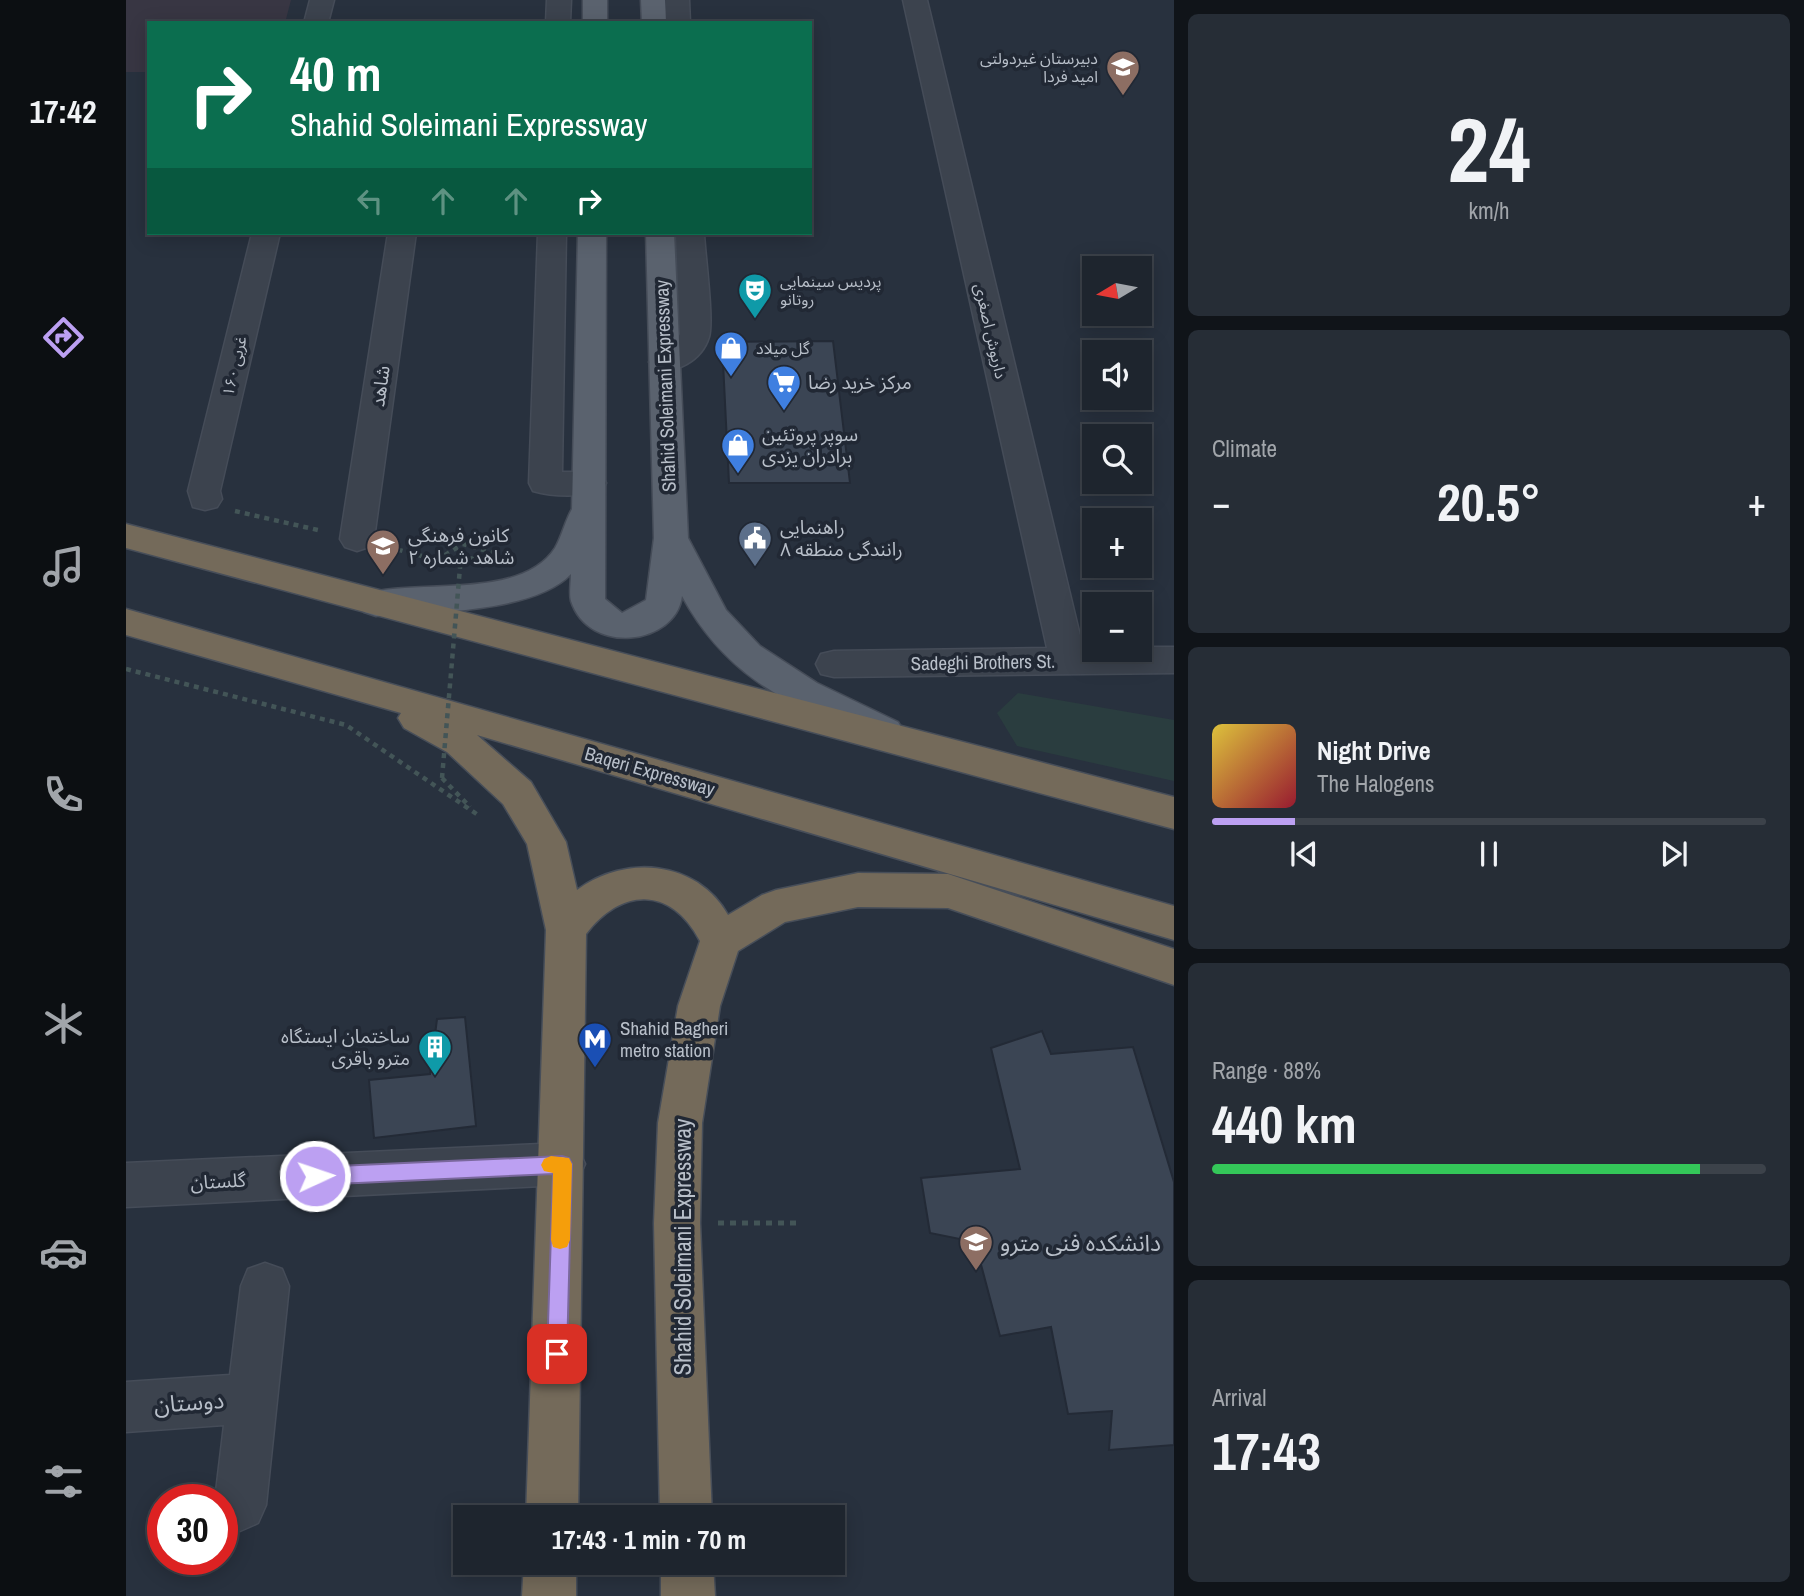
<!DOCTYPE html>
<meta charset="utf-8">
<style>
:root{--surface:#1e252e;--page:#262d36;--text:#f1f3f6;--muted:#a1a5aa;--line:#3c424a;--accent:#bca0f2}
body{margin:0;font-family:"Archivo Narrow","Noto Sans Arabic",sans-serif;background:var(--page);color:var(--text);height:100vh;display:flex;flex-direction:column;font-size:26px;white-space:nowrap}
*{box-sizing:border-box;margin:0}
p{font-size:23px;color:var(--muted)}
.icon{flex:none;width:38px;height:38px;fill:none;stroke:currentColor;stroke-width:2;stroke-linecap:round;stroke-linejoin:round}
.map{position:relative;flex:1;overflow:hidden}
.sheet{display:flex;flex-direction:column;gap:14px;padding:14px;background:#101419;width:630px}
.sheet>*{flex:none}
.banner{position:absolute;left:21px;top:21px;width:665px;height:214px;border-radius:0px;box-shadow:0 4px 18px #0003,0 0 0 2px var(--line);background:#0b6e4f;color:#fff;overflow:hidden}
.needle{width:46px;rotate:260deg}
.buttons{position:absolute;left:956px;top:256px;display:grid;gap:14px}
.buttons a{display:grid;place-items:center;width:70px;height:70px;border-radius:0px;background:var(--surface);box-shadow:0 4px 18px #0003,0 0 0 2px var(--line);font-size:35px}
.speed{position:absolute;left:21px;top:1484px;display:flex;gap:14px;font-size:35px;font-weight:700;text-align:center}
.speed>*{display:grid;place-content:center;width:91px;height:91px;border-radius:50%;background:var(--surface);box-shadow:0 4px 18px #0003,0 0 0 2px var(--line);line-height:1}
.speed .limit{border:10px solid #d22;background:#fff;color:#111}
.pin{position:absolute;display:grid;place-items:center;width:60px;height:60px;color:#fff;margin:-30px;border-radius:14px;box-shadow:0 4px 10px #0006}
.me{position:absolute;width:77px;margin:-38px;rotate:87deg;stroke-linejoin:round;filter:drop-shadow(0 0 5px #0008)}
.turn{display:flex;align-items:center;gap:24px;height:147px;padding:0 28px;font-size:32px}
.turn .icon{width:91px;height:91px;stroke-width:2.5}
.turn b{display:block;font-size:49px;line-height:60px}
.lanes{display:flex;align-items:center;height:66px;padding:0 28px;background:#0003;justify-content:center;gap:35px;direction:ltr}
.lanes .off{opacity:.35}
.big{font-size:52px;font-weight:700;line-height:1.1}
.sheet .tile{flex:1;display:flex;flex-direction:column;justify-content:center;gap:10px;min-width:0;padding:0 24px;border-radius:10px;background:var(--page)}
.sheet .dial{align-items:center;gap:0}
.dial b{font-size:91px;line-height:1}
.song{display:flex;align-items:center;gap:21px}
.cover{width:84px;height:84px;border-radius:10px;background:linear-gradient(135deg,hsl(50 70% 55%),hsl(350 70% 35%))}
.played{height:7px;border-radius:4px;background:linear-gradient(90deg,var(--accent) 15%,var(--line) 15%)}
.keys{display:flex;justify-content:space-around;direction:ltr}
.heat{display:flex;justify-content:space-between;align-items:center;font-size:38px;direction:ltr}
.charge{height:10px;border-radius:5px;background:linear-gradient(90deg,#34c759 88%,var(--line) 0)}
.trip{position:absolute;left:327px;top:1505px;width:392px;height:70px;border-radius:0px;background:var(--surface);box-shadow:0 4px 18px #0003,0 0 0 2px var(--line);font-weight:700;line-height:70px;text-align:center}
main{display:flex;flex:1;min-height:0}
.tabs{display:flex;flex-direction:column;width:126px;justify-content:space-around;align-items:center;background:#0c0f12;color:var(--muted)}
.tabs .icon{width:49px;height:49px}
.tabs .current{color:var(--accent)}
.tabs b{font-size:32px;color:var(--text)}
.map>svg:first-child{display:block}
.medical{fill:#383643}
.green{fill:#2a3d3f}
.building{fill:#3b4554;stroke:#232a36;stroke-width:2}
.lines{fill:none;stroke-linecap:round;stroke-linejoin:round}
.street-casing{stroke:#454c58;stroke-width:3}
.primary-casing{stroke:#454c58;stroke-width:3}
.highway-casing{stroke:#474e59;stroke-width:3}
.path-far1{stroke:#435557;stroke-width:4.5;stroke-dasharray:5 5;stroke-linecap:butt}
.path{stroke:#435557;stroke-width:5;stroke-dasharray:6 6;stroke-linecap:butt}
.street{fill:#3c434e;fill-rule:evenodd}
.primary{fill:#5a626e;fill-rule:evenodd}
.highway{fill:#746a5a;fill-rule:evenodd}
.path-bridge{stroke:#435557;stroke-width:4.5;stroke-dasharray:5 5;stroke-linecap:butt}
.route{fill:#bca0f2;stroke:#7a689d;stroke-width:2}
.slow{fill:#f59e0b}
.labels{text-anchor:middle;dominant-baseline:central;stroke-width:7;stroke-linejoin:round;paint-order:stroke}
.far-poi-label{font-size:16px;fill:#b8bfc9;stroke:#212834;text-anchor:start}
.far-street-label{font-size:16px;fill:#b8bfc9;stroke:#212834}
.poi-label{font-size:19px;fill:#b8bfc9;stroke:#212834;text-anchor:start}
.street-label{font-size:19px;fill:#b8bfc9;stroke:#212834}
.near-poi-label{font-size:23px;fill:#b8bfc9;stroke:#212834;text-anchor:start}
.near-street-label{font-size:23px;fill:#b8bfc9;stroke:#212834}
</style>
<main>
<nav class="tabs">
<b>17:42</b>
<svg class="icon current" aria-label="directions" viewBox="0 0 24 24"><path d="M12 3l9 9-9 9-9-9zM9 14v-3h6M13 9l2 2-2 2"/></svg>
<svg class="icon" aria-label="music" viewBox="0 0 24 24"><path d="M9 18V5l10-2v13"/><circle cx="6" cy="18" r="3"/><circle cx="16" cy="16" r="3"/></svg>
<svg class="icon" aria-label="phone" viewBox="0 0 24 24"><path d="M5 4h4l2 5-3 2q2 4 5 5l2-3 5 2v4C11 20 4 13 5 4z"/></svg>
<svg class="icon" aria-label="climate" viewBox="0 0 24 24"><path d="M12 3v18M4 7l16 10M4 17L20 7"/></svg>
<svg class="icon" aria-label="car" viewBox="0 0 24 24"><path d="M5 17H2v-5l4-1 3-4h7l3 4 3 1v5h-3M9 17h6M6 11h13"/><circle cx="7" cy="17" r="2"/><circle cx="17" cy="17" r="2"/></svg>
<svg class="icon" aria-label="filters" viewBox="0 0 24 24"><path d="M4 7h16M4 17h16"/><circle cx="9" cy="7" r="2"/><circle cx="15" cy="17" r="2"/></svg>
</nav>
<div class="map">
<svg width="1048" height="1596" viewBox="0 0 1048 1596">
<rect width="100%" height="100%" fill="#28313e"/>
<path class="medical" d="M 0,0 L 165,0 L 159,23 L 23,23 L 23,72 L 0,72 Z"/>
<path class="green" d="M 892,693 L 1048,720 L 1048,781 L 891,746 L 871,713 Z"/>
<path class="building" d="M 707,341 L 724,483 L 603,483 L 596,342 Z
M 339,1017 L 350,1126 L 248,1138 L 243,1080 L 304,1074 L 311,1019 Z
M 916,1031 L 925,1054 L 1007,1047 L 1048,1182 L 1048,1445 L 983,1450 L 986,1411 L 942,1414 L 925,1327 L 874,1336 L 849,1242 L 804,1233 L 795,1178 L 894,1169 L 865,1048 Z"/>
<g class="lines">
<g class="street-casing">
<path id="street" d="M 184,0 L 208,0 L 202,23 L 178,23 Z
M 421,0 L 445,0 L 444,23 L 420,23 Z
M 539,0 L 563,0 L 564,23 L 540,23 Z
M 777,0 L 801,0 L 957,648 L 1013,649 L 1013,647 L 1048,647 L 1048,673 L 708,677 L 695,674 L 690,664 L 695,654 L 708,651 L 921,648 Z
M 126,233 L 154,233 L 94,491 L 96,499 L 91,507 L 79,510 L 67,507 L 62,491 Z
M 262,233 L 290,233 L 248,539 L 243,547 L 231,551 L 219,547 L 214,539 Z
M 412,233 L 440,233 L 436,472 L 464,472 L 476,475 L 480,483 L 476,491 C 455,497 428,497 407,491 L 403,483 Z
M 550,233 L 578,233 C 579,254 588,321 583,337 C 576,360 550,375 527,369 L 523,362 C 531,349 547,350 554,334 Z
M 436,1143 L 452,1149 L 459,1164 L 452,1179 L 436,1185 L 0,1207 L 0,1163 Z
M 139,1263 L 156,1269 L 163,1286 L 140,1505 L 132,1523 L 114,1531 L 96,1523 L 96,1500 L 89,1500 L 98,1425 L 0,1432 L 0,1382 L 104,1375 L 115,1286 L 122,1269 Z"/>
</g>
<g class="primary-casing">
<path id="primary" d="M 457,0 L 481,0 L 481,23 L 457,23 Z
M 515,0 L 539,0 L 540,23 L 516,23 Z
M 452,233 L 480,233 L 479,599 L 496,613 L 520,600 L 528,538 L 520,233 L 548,233 L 562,538 L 600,610 L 634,646 L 691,683 L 772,722 L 778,732 L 772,742 L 759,746 L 746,742 C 664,703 602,680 556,596 C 550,645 463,656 445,601 C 443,593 445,582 445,574 C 408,613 302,612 250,616 L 238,612 L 233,603 L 238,594 C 290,578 395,601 429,548 C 436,536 439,521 446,509 Z"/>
</g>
<g class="highway-casing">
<path id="highway" d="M 0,524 L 1048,797 L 1048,829 L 0,548 Z
M 0,609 L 1048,906 L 1048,940 L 351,735 L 405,782 L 440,842 L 451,890 C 499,854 571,860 602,915 L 636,895 L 650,890 L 732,873 L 822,874 L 1048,949 L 1048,985 L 822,908 L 732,907 L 659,922 L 612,951 L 594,1006 L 576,1123 L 574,1223 L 586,1517 L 534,1517 L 528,1223 L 532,1123 L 552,1006 L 574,941 C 545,886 496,887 460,934 L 452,1517 L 400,1517 L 420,930 L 401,844 L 377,804 L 321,752 L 278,728 L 272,718 L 275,713 L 0,635 Z
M 398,1563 L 450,1563 L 450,1596 L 396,1596 Z
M 535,1563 L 587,1563 L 589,1596 L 535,1596 Z"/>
</g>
<path class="path-far1" d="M 109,511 L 196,531
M 262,547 L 311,560 L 337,544 L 368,553 L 364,563 L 335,556
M 0,669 L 220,725 L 352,815
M 316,778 L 344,807"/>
<path class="path" d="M 592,1223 L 672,1223"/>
<use href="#street" class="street"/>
<use href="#primary" class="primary"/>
<use href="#highway" class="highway"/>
<path class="path-bridge" d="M 316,778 L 335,556"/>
</g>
<path class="route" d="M 436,1156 L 443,1158 L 446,1164 L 441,1354 L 438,1361 L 431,1364 L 424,1361 L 421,1354 L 427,1174 L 189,1185 L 182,1182 L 180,1176 L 182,1170 L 189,1167 Z"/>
<path class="slow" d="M 425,1156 L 443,1158 L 446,1164 L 444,1240 L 441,1247 L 434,1249 L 427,1247 L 425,1240 L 427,1173 L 418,1171 L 415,1165 L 418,1159 Z"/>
<defs>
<g id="school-pin" transform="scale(1.75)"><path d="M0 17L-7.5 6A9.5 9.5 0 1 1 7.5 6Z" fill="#8d6e63" stroke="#212834"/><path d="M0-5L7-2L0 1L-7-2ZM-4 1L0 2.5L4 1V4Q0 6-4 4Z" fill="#fff"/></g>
<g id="theatre-pin" transform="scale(1.75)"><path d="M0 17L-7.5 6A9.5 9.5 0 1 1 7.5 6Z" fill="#0f9aa8" stroke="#212834"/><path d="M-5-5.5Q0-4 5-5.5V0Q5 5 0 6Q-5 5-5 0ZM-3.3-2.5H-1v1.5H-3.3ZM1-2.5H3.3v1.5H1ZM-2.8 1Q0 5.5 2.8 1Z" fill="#fff"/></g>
<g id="shop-pin" transform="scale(1.75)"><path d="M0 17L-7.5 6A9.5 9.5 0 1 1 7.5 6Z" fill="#3f7fe0" stroke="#212834"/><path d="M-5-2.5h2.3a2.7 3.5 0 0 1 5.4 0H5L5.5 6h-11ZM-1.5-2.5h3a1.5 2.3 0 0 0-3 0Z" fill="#fff"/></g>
<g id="supermarket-pin" transform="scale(1.75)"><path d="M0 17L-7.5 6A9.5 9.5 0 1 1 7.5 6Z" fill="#3f7fe0" stroke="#212834"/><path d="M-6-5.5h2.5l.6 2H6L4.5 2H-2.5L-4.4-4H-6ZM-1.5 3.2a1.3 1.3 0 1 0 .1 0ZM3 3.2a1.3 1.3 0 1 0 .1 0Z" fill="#fff"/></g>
<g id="civic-pin" transform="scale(1.75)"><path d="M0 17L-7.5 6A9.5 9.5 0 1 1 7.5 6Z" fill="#5c6f8a" stroke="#212834"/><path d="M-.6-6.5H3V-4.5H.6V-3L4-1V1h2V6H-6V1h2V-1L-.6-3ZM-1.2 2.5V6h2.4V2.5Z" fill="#fff"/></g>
<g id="metro-pin" transform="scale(1.75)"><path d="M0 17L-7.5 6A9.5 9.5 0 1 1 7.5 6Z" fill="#1a4fb4" stroke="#212834"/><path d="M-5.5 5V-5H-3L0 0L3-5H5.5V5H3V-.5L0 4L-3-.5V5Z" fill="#fff"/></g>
<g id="building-pin" transform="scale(1.75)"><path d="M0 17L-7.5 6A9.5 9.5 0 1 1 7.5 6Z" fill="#0f9aa8" stroke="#212834"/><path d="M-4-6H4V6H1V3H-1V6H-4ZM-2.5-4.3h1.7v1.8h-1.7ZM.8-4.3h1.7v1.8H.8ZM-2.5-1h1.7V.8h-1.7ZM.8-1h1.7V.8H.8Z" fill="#fff"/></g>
<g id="university-pin" transform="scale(1.75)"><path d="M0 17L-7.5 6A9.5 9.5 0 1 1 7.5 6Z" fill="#8d6e63" stroke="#212834"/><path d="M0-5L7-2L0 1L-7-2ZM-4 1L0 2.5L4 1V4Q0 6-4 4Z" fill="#fff"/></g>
</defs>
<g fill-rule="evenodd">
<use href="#school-pin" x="997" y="67"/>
<use href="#theatre-pin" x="629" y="290"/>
<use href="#shop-pin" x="605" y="348"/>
<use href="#supermarket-pin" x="658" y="382"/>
<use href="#shop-pin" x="612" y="445"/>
<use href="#civic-pin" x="629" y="538"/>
<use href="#school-pin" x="257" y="546"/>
<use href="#metro-pin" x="469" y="1039"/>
<use href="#building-pin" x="309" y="1047"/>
<use href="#university-pin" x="850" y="1242"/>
</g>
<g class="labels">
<g class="far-poi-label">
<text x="972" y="58" text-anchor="end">دبیرستان غیردولتی<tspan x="972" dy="18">امید فردا</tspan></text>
<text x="654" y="281">پردیس سینمایی<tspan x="654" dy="18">روتانو</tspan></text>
<text x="630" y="348">گل میلاد</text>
</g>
<g class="far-street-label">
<text transform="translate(865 331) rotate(77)">داریوش اصغری</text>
<text transform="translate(108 366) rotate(-77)">۱۶۰ غربی</text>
</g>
<g class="poi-label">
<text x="682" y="382">مرکز خرید رضا</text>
<text x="636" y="434">سوپر پروتئین<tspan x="636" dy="22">برادران یزدی</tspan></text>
<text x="654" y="527">راهنمایی<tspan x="654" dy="22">رانندگی منطقه ۸</tspan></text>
<text x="282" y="535">کانون فرهنگی<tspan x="282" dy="22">شاهد شماره ۲</tspan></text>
<text x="494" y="1028">Shahid Bagheri<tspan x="494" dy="22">metro station</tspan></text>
<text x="284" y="1036" text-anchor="end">ساختمان ایستگاه<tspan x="284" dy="22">مترو باقری</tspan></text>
</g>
<g class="street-label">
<text transform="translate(254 386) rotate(-82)">شاهد</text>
<text transform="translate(539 386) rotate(-92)">Shahid Soleimani Expressway</text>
<text transform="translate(857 662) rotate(-1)">Sadeghi Brothers St.</text>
<text transform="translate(524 771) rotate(16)">Baqeri Expressway</text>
<text transform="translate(92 1181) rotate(-3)">گلستان</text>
</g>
<g class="near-poi-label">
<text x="874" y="1242">دانشکده فنی مترو</text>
</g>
<g class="near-street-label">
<text transform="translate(556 1247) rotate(-90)">Shahid Soleimani Expressway</text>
<text transform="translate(63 1402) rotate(-4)">دوستان</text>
</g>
</g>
</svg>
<div class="buttons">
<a><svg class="needle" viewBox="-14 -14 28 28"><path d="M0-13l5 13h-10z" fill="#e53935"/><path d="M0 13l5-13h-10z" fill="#a1a5aa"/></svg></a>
<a><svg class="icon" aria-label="sound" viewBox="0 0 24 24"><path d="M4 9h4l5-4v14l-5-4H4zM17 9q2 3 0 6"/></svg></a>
<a><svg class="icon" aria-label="search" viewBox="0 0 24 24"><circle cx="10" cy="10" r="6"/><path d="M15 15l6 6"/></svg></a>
<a>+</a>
<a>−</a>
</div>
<div class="speed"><div class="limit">30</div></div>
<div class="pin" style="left:431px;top:1354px;background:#d93025"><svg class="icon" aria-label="arrive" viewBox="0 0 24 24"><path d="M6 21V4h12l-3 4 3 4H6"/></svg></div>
<svg class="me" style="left:189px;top:1176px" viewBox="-20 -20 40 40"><circle r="17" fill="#bca0f2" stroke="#fff" stroke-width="3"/><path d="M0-11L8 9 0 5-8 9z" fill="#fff"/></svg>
<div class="trip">17:43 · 1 min · 70 m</div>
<div class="banner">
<div class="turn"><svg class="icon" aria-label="right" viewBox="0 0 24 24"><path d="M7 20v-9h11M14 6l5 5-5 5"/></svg><div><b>40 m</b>Shahid Soleimani Expressway</div></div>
<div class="lanes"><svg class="icon off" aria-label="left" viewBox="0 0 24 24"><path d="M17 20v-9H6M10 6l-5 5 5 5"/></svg><svg class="icon off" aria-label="ahead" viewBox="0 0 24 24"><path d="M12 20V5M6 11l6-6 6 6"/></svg><svg class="icon off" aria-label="ahead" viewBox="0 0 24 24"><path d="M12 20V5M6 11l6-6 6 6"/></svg><svg class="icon" aria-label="right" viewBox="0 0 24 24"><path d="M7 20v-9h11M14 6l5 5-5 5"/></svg></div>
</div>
</div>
<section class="sheet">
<div class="tile dial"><b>24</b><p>km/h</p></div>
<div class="tile"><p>Climate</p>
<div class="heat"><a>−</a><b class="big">20.5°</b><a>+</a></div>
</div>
<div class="tile">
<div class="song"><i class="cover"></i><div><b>Night Drive</b><p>The Halogens</p></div></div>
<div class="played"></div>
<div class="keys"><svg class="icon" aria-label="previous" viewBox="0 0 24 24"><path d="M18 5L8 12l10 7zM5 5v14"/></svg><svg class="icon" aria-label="pause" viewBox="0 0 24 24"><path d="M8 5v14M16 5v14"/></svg><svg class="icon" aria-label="next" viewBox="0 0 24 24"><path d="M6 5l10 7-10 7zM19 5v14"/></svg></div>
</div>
<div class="tile"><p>Range · 88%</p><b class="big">440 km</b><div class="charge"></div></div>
<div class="tile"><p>Arrival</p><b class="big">17:43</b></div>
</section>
</main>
